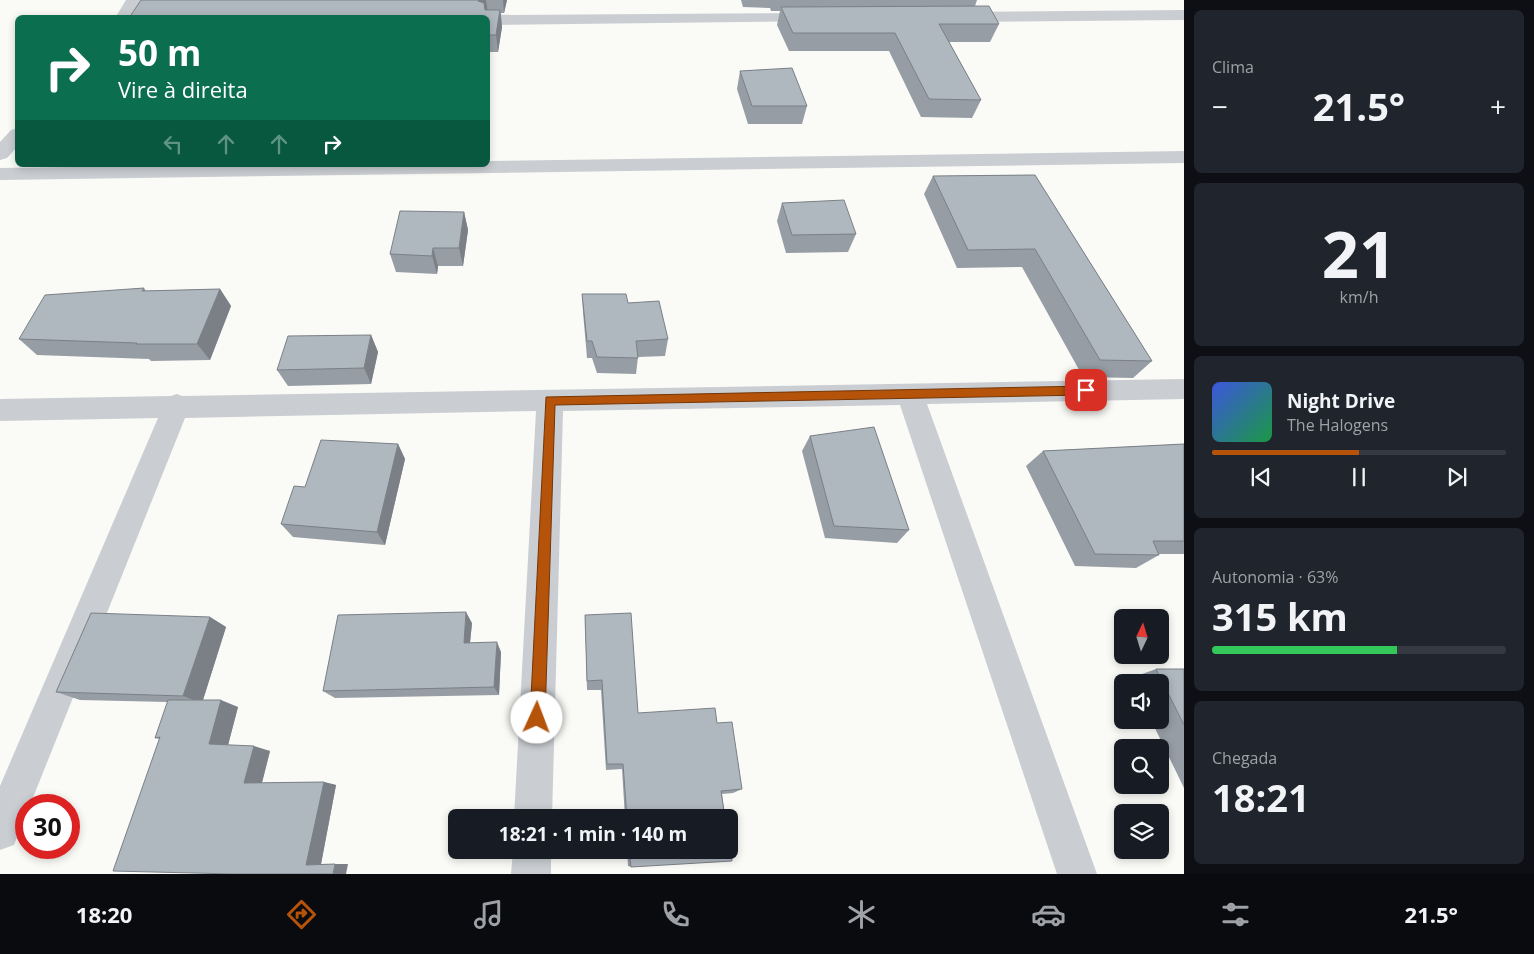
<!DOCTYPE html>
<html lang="pt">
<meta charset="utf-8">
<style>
:root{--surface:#171b24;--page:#20242c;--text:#f1f3f6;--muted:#9ea1a6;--line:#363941;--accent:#b45309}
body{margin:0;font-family:"Open Sans",sans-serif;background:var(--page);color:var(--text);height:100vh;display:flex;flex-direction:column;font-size:19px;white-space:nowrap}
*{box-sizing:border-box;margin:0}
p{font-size:16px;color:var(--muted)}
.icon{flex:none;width:28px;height:28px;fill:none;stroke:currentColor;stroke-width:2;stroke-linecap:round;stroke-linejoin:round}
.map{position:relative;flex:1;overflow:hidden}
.sheet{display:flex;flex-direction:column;gap:10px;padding:10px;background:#0d0f14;width:350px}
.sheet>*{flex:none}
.hud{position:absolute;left:15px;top:15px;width:475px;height:152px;border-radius:8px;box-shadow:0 2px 8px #0003;background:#0b6e4f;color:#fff;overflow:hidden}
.needle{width:32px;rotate:4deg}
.controls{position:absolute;left:1114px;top:609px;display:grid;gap:10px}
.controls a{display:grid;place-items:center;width:55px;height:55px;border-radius:8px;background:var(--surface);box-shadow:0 2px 8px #0003;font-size:25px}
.speed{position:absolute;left:15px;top:794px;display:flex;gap:10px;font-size:25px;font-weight:700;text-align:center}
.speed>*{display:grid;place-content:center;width:65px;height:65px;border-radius:50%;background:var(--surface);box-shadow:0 2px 8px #0003;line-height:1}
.speed .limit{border:8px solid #d22;background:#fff;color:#111}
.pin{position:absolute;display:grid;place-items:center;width:42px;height:42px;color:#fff;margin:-21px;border-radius:10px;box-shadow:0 2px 8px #0006}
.me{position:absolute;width:55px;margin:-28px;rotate:2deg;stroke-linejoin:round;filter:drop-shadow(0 0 4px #0008)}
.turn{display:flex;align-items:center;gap:18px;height:105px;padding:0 20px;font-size:22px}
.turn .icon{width:65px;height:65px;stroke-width:2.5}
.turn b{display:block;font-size:35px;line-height:42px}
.lanes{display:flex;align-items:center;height:48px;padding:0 20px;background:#0003;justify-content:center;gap:25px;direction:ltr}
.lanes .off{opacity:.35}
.big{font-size:38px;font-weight:700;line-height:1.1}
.sheet .widget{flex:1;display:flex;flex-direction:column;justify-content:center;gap:8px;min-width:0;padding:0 18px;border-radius:8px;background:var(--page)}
.sheet .dial{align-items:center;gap:0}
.dial b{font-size:65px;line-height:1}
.song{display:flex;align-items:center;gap:15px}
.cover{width:60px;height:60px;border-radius:8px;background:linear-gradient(135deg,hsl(230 70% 55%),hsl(140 70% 35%))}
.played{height:5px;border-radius:2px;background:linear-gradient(90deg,var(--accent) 50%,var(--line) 50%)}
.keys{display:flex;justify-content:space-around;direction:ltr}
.heat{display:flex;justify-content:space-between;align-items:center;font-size:28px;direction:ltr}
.charge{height:8px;border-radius:4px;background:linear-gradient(90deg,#34c759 63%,var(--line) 0)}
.trip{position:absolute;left:448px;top:809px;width:290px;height:50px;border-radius:8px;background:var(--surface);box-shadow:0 2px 8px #0003;font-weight:700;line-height:50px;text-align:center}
.tabs{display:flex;height:80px;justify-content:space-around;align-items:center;background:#090b0e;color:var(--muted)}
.tabs .icon{width:35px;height:35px}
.tabs .active{color:var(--accent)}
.tabs b{font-size:22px;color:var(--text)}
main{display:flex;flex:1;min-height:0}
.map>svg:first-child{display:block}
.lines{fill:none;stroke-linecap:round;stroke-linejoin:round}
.minor{fill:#cacdd1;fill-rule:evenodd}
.wall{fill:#969da4}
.shaded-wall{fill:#7a8086}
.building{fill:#afb7bf;stroke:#7a8086}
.route{fill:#b45309;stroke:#753606}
</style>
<main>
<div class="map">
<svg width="1184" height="874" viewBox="0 0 1184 874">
<rect width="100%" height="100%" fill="#fafaf7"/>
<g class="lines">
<path class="minor" d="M 126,0 L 142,0 L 131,18 L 115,18 Z
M 1184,10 L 1184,20 L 956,22 L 950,20 L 948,17 L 950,14 L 956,12 Z
M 816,13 L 822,15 L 824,18 L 822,21 L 488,25 L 488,18 L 482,18 L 488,15 Z
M 18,128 L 18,146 L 7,158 L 0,160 L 0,142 L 11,130 Z
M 1184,151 L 1184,163 L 0,180 L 0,168 L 198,165 L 488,165 L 488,161 Z
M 1184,379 L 1184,399 L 927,404 L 1097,874 L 1057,874 L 900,405 L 563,411 L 552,818 L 514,818 L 536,411 L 185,418 L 30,805 L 26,805 L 26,814 L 14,845 L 0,850 L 0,786 L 158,418 L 0,421 L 0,399 L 171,396 L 177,394 L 182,396 Z
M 513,850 L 551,850 L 551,874 L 511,874 Z"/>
</g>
<path class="wall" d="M 141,0 L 507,0 L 504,13 L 501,13 L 502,27 L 498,52 L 488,52 L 488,18 Z
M 741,0 L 977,0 L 975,6 L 999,24 L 990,42 L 949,42 L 981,100 L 972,118 L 921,117 L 889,51 L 789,51 L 777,25 L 780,11 L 771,11 L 770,8 L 743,7 Z
M 740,71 L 807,106 L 802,124 L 748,124 L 737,89 Z
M 1035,175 L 1152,361 L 1133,378 L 1083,377 L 1022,267 L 957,268 L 924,194 L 933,176 Z
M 782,203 L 856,234 L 848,252 L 786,253 L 777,221 Z
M 464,212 L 468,230 L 463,266 L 438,266 L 437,274 L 396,272 L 390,254 Z
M 144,288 L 146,291 L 220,289 L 231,306 L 210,360 L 151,361 L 149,359 L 37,355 L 19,339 Z
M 582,294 L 628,303 L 668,339 L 665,356 L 638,357 L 636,374 L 597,373 L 592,358 L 587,358 L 583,312 Z
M 371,335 L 378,352 L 371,384 L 288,386 L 277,370 Z
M 810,436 L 909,530 L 897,543 L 825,538 L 802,451 Z
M 398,444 L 405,459 L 385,545 L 293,537 L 281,524 L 305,487 Z
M 1184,444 L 1184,554 L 1158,554 L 1159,555 L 1136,568 L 1075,566 L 1026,466 L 1043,451 Z
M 585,615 L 638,713 L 717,723 L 742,789 L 733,793 L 722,794 L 725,818 L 625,818 L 622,769 L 606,770 L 601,690 L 587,690 Z
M 210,617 L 226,627 L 203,700 L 238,707 L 228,745 L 270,751 L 262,783 L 324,782 L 336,785 L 321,864 L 348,864 L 234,874 L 159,739 L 155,738 L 168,702 L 80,700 L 56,692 Z
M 472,623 L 470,643 L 501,652 L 499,695 L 335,698 L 323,691 Z
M 1156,669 L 1184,669 L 1184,788 L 1151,720 L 1160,720 L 1160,682 L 1134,682 L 1131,678 Z
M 627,850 L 729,850 L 631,867 L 628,866 Z"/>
<path class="shaded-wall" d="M 480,0 L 486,0 L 488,13 L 478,1 Z
M 503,0 L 507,0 L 504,13 Z
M 500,10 L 502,27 L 498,52 L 496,35 Z
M 464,212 L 468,230 L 463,266 L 459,248 Z
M 433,248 L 438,266 L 437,274 L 432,256 Z
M 220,289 L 231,306 L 210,360 L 197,344 Z
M 371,335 L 378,352 L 371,384 L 364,368 Z
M 398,444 L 405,459 L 385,545 L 377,532 Z
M 466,612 L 472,623 L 469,652 L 464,643 Z
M 210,617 L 226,627 L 202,703 L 183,696 Z
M 497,642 L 501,652 L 499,695 L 494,687 Z
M 221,700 L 238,707 L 227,749 L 209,744 Z
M 254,746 L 270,751 L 261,786 L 244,783 Z
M 324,782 L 336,785 L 321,864 L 306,865 Z
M 335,864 L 348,864 L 346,874 L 333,874 Z"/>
<path class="building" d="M 141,0 L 480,0 L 478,1 L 484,3 L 485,10 L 500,10 L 496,35 L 488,35 L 488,18 L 129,18 Z
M 989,6 L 999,24 L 939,24 L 981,100 L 929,99 L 895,33 L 793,33 L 781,7 Z
M 792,68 L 807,106 L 752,106 L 740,71 Z
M 1035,175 L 1152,361 L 1100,360 L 1035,249 L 968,250 L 933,176 Z
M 844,200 L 856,234 L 792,235 L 782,203 Z
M 400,211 L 464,212 L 459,248 L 433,248 L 432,256 L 390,254 Z
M 144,288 L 142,291 L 220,289 L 197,344 L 136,344 L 137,343 L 19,339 L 45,295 Z
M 582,294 L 626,294 L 628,303 L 659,301 L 668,339 L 636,341 L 638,358 L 597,357 L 592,341 L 587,341 Z
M 371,335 L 364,368 L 277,370 L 288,336 Z
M 874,427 L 909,530 L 834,526 L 810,436 Z
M 321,440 L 398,444 L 377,532 L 281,524 L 294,486 L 305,487 Z
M 1184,444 L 1184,541 L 1153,541 L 1159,555 L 1095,554 L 1043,451 Z
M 466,612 L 464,643 L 497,642 L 494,687 L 323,691 L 338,615 Z
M 91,613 L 210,617 L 183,696 L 56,692 Z
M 631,613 L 638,713 L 715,708 L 717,723 L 732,722 L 742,789 L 721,791 L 725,818 L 627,818 L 623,764 L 607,764 L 602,680 L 587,681 L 585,615 Z
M 1156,669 L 1184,669 L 1184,725 Z
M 168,700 L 221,700 L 209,744 L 254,746 L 244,783 L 324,782 L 306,865 L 335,864 L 333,874 L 234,874 L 113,871 L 160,737 L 155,738 Z
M 729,840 L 732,861 L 631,867 L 629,850 L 729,850 Z"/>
<path class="route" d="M 1086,386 L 1092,390 L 1086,395 L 555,405 L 545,718 L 542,723 L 537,726 L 532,723 L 530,718 L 546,397 Z"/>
</svg>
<div class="controls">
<a><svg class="needle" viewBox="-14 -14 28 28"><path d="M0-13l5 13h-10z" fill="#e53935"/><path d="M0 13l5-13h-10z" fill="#9ea1a6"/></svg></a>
<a><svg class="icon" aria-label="sound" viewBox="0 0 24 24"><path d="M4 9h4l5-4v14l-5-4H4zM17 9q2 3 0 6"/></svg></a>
<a><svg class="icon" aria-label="search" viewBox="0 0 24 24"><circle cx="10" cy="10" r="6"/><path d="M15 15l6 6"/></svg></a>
<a><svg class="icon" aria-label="layers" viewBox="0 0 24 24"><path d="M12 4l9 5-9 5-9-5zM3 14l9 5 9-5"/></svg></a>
</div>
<div class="speed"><div class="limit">30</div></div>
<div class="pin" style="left:1086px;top:390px;background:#d93025"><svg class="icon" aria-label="arrive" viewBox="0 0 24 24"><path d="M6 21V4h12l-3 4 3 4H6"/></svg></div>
<svg class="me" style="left:537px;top:718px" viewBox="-20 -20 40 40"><circle r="19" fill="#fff"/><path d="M0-13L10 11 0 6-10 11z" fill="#b45309"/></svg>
<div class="trip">18:21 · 1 min · 140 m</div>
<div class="hud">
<div class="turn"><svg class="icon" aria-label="right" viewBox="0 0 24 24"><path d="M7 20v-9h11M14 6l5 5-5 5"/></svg><div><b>50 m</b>Vire à direita</div></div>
<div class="lanes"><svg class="icon off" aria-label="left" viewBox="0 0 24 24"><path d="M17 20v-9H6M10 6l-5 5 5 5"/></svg><svg class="icon off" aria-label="ahead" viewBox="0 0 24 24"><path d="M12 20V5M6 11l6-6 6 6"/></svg><svg class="icon off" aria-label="ahead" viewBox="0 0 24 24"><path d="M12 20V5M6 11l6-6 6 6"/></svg><svg class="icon" aria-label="right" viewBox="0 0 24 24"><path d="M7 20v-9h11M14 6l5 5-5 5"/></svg></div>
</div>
</div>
<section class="sheet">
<div class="widget"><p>Clima</p>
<div class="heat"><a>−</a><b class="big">21.5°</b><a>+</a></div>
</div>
<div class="widget dial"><b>21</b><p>km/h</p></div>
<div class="widget">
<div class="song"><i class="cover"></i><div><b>Night Drive</b><p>The Halogens</p></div></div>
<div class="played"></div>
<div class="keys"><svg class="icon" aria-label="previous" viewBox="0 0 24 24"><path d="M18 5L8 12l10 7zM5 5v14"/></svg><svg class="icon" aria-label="pause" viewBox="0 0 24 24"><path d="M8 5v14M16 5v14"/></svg><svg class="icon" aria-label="next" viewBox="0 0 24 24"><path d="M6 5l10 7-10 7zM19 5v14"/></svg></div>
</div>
<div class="widget"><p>Autonomia · 63%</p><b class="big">315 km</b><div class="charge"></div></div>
<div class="widget"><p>Chegada</p><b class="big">18:21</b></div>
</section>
</main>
<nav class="tabs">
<b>18:20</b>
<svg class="icon active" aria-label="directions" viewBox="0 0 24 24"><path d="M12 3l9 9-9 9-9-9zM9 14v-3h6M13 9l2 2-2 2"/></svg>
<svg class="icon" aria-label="music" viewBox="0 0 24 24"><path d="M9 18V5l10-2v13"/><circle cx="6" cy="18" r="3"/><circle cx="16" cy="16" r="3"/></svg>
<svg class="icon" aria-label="phone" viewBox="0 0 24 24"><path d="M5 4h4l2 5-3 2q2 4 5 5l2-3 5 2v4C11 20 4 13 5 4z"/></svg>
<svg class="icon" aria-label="climate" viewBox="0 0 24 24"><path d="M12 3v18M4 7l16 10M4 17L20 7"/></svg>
<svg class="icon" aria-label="car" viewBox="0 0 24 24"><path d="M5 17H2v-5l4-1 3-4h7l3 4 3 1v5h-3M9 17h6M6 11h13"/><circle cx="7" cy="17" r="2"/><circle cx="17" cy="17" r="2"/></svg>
<svg class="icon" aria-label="filters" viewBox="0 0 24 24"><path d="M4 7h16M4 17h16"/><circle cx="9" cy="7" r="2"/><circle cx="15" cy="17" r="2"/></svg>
<b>21.5°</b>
</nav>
